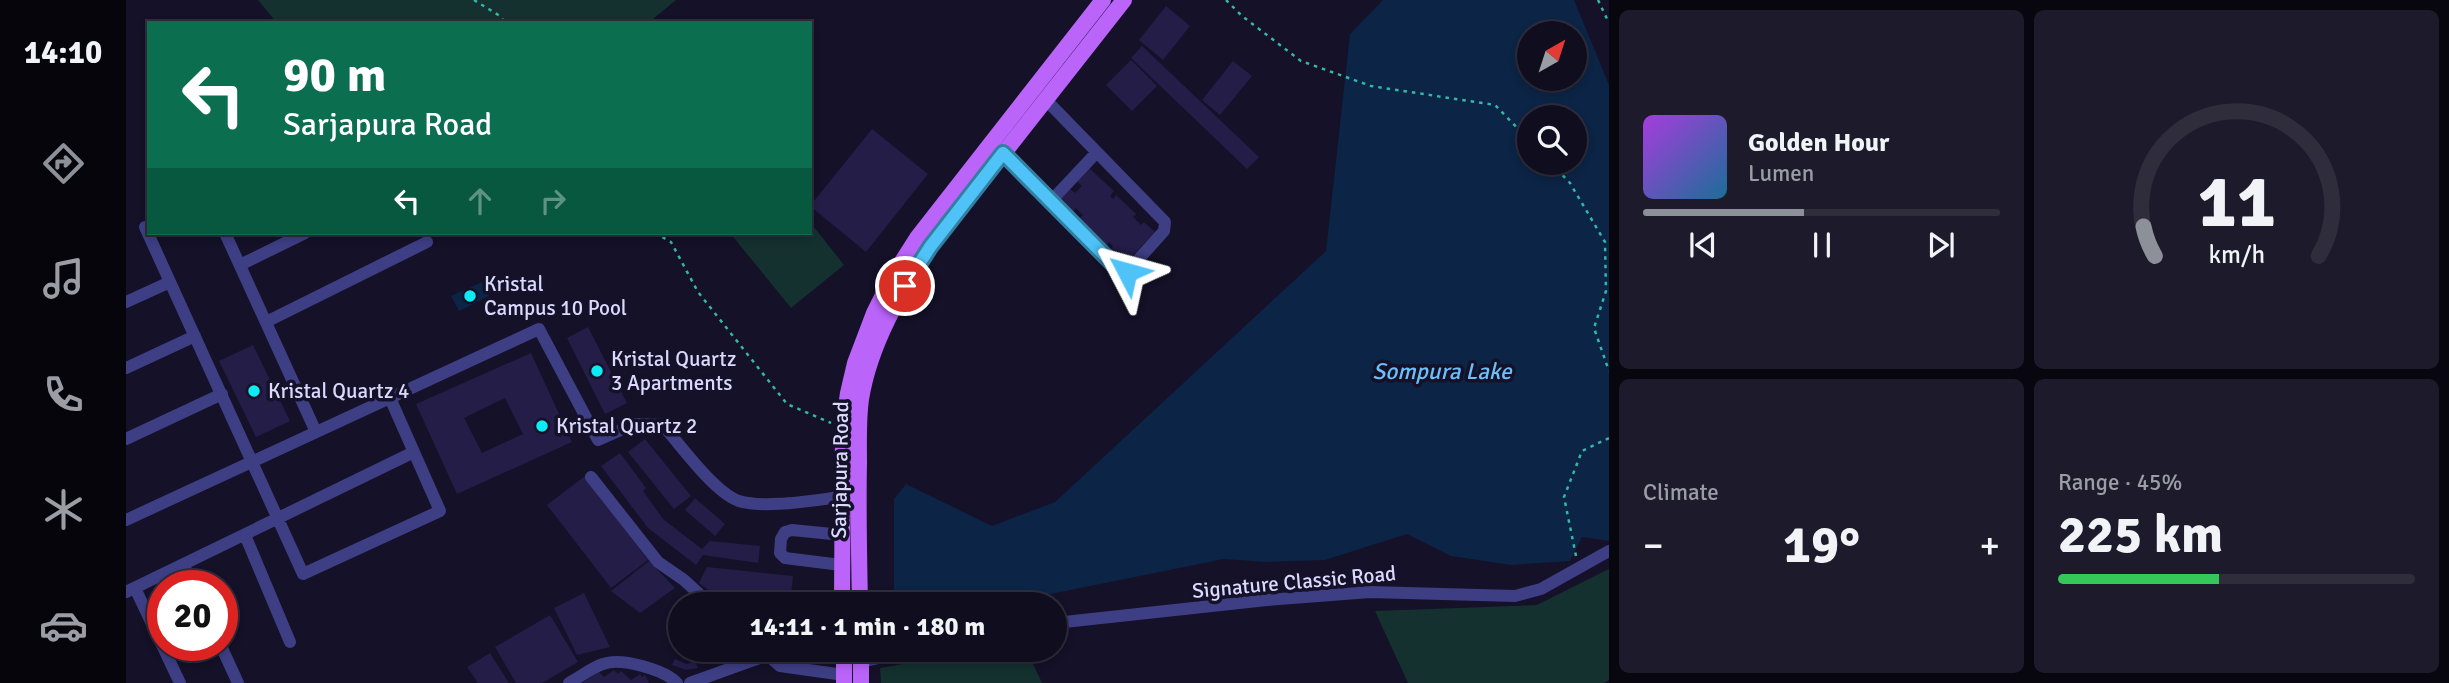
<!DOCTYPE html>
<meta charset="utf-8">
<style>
:root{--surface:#0f0d1e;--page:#1d1b2b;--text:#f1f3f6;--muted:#9b9ca4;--line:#2f2d3c;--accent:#8c9099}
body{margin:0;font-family:Signika,sans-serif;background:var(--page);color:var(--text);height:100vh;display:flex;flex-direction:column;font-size:26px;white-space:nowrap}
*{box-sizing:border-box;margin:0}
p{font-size:23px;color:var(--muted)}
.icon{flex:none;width:38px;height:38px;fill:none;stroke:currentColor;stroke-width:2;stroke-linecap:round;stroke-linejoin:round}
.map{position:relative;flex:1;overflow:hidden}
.panel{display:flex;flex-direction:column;gap:10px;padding:10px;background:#080710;width:840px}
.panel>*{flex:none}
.top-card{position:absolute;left:21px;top:21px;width:665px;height:214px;border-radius:0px;box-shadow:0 4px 10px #0003,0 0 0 2px var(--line);background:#0b6e4f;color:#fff;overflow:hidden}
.needle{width:46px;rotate:39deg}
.controls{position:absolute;left:1391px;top:21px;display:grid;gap:14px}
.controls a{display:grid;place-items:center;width:70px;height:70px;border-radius:50%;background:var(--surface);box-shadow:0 4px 10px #0003,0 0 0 2px var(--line);font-size:35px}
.speed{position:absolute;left:21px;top:570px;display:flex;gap:14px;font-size:35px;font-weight:700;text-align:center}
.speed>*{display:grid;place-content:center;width:91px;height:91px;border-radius:50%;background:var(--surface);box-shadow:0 4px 10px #0003,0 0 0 2px var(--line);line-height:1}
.speed .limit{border:10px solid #d22;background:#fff;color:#111}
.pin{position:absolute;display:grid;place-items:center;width:60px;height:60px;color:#fff;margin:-30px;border:4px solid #fff;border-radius:50%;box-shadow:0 2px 7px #0007}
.me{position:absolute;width:77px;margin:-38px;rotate:309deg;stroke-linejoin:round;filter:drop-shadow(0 0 5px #0008)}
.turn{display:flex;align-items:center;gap:24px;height:147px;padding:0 21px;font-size:32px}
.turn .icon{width:91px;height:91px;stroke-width:2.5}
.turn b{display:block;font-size:49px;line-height:60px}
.lanes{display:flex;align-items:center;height:66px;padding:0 21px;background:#0003;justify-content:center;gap:35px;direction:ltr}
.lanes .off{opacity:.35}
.big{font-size:52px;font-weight:800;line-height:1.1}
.panel .tile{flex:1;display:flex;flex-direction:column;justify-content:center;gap:10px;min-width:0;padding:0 24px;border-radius:10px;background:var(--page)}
.panel .dial{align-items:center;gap:0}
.dial svg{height:182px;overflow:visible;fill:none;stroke:var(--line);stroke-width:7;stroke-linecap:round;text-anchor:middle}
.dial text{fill:var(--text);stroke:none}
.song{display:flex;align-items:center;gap:21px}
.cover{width:84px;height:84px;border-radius:10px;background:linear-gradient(135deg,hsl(280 70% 55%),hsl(200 70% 35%))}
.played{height:7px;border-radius:4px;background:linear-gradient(90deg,var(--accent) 45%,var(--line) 45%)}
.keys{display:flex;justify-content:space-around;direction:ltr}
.heat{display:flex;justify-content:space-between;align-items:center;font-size:38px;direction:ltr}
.charge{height:10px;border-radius:5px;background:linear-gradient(90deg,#34c759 45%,var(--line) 0)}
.panel .tiles{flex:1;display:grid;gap:10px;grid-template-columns:repeat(2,1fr)}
.trip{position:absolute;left:542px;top:592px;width:399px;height:70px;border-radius:35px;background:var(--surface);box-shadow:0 4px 10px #0003,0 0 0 2px var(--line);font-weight:800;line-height:70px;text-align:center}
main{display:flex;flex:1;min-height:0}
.tabs{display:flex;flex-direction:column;width:126px;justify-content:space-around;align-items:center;background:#06050c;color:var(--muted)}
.tabs .icon{width:49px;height:49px}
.tabs .active{color:var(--accent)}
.tabs b{font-size:32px;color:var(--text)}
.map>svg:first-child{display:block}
.green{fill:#14312f}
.water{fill:#0c2445;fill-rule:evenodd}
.building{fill:#241d48;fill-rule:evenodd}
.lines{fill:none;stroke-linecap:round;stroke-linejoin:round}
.path{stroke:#34b6a8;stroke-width:2.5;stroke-dasharray:3.5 5;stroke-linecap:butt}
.minor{stroke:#3e3e85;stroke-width:12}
.major{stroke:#ba64fa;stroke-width:16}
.route-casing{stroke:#337fa1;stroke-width:18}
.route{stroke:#4fc3f7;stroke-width:12}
.poi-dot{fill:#0cebf6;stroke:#141128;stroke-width:2.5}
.labels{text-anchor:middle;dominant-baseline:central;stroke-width:7;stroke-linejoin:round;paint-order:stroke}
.poi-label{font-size:21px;fill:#dbd9fe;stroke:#141128;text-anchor:start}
.street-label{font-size:21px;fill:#dbd9fe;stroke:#141128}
.water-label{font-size:23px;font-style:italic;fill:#6bbffa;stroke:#141128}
</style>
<main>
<nav class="tabs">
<b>14:10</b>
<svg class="icon active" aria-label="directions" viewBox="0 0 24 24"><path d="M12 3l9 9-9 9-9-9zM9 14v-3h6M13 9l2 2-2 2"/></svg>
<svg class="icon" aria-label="music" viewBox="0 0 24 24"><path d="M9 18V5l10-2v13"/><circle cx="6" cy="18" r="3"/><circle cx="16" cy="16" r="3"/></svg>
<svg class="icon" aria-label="phone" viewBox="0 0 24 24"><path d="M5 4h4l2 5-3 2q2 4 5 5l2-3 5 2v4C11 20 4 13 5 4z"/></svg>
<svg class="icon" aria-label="climate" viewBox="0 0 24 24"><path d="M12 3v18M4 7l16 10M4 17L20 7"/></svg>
<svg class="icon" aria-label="car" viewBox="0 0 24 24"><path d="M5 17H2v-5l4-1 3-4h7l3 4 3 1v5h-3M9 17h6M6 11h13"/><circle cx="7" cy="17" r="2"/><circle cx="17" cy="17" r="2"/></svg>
</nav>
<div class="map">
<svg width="1483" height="683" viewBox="0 0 1483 683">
<rect width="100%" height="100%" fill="#141128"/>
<path class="green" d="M 132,0 L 550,0 L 522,23 L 151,23 Z
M 684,222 L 718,265 L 665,308 L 604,233 L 684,233 Z
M 1483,569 L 1483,680 L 1478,683 L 1282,683 L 1249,611 L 1411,605 Z
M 864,649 L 900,649 L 916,683 L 755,683 L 754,668 Z"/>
<path class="water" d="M 1257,0 L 1448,0 L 1483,85 L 1483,541 L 1456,537 L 1444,561 L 1385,565 L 1325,556 L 1281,534 L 1199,560 L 1139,562 L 1098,559 L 875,604 L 768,604 L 768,499 L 780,484 L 866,526 L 929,502 L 1200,251 L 1224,34 ZM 1404,33 L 1449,33 L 1449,79 L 1404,79 ZM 1404,117 L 1449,117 L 1449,163 L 1404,163 Z
M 356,282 L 363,296 L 333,311 L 325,296 Z"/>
<path class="building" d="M 1040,6 L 1064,26 L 1037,60 L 1013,40 Z
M 1016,46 L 1133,157 L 1121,169 L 1005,58 Z
M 1005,60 L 1031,86 L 1006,111 L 980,85 Z
M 1107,61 L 1126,76 L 1094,115 L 1076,100 Z
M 746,129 L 802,174 L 740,252 L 684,206 Z
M 963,168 L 988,191 L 984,196 L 987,199 L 990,195 L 1010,214 L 1007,217 L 1015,225 L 1018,222 L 1029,232 L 996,267 L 981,253 L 987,246 L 983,242 L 979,247 L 951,221 L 957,215 L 950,208 L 947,212 L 934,199 L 944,189 L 949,193 L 956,186 L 950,181 Z
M 462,327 L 501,403 L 479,414 L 441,338 Z
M 127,345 L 164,421 L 130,437 L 93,361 Z
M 405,353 L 446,442 L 331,494 L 290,404 ZM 379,398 L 397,434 L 356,453 L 338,418 Z
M 519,439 L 565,496 L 548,509 L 502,452 Z
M 494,453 L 520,488 L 517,491 L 537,519 L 576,549 L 584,541 L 634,546 L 632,563 L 577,555 L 570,565 L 522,528 L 475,466 Z
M 459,476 L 522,560 L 485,588 L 421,505 Z
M 569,498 L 599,524 L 589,536 L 559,510 Z
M 523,561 L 549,588 L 514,613 L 485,591 Z
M 581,567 L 667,576 L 664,604 L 590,596 L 573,583 Z
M 458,593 L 484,647 L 451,655 L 428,608 Z
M 424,615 L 452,662 L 416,683 L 390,683 L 369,647 Z
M 364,653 L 383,683 L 352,683 L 341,667 Z
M 549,659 L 561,664 L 569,661 L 572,668 L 560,670 L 546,665 Z
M 488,670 L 492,674 L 495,671 L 505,680 L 514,674 L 516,677 L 519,675 L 523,683 L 456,683 L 473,672 L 478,677 Z"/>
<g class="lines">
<path class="path" d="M 348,0 L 374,16 L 379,23
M 1100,0 L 1116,16 L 1175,61 L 1245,86 L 1369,105 L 1404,141
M 1472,0 L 1483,23
M 1425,163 L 1444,183 L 1479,242 L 1480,291 L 1468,328 L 1483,371
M 529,233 L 545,242 L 572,292 L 661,404 L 705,423
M 1450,556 L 1438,497 L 1456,451 L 1483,438"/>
<path class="minor" d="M 877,153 L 995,272 L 1001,272 L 1038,231 L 1039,222 L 920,100
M 925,201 L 971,152
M 19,227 L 177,574 L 314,511 L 264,398
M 99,233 L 190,432
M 114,265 L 179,233
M 0,302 L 44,282
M 140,322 L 301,242
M 0,368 L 69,336
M 0,439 L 96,394
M 465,477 L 532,562 L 558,580 L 584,604
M 0,520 L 413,329 L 472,440 L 508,424 L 537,425 C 554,445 589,493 613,501 C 639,509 688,500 715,497
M 119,535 L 164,642
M 58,565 L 67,586
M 715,565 L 659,558 L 654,553 L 655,539 L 659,532 L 666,530 L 716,535
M 9,588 L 54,683
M 0,592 L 288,452
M 929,623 L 1141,600 L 1244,592 L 1389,596 L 1415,589 L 1483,551
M 95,646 L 112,683
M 635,649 L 654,666 L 718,675
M 735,662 L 793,649
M 443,683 C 454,677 465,668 477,664 C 495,657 539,670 551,683
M 564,683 L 642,655"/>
<path class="major" d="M 716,604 L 717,428 L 722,393 L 729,363 L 748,313 L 765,279 L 791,238 L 977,0
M 734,604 C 733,557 732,510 733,463 C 733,442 732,420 735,399 C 744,344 774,293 804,247 L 998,0
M 718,649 L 718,683
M 735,649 L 735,683"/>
</g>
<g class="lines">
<g class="route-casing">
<path id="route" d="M 779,286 L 804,247 L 877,153 L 995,272 L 1001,272"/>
</g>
<use href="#route" class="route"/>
</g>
<g class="poi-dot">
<circle cx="344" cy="296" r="7"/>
<circle cx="471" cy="371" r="7"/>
<circle cx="128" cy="391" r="7"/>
<circle cx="416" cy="426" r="7"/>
</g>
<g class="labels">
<g class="poi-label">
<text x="358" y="284">Kristal<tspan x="358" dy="24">Campus 10 Pool</tspan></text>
<text x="485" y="359">Kristal Quartz<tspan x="485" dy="24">3 Apartments</tspan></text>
<text x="142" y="391">Kristal Quartz 4</text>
<text x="430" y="426">Kristal Quartz 2</text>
</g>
<g class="street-label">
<text transform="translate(714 470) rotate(-89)">Sarjapura Road</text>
<text transform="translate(1168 582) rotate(-5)">Signature Classic Road</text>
</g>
<g class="water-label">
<text x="1316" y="371">Sompura Lake</text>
</g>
</g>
</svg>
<div class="controls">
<a><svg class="needle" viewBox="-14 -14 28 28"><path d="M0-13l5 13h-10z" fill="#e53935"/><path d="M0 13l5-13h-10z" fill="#9b9ca4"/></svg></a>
<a><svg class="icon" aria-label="search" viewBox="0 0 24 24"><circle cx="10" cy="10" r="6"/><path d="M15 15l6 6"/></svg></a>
</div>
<div class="speed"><div class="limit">20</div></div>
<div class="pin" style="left:779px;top:286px;background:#d93025"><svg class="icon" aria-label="arrive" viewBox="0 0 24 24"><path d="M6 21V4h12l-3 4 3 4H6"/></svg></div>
<svg class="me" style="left:1001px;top:272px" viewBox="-20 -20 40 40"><path d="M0-17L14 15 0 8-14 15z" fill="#4fc3f7" stroke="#fff" stroke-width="4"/></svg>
<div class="trip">14:11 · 1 min · 180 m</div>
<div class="top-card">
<div class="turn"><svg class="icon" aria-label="left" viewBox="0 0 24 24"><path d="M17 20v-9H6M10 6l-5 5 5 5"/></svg><div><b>90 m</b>Sarjapura Road</div></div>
<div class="lanes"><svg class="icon" aria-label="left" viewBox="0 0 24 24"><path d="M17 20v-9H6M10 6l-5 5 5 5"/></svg><svg class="icon off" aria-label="ahead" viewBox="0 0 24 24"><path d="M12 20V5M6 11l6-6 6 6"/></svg><svg class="icon off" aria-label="right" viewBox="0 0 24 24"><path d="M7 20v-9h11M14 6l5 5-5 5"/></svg></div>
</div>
</div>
<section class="panel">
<div class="tiles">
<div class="tile">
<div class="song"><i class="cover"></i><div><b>Golden Hour</b><p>Lumen</p></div></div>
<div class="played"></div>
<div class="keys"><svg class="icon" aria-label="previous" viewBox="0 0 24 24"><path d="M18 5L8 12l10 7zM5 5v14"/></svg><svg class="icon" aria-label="pause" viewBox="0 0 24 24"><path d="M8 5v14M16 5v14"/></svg><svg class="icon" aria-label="next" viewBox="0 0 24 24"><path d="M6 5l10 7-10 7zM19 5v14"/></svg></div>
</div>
<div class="tile dial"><svg viewBox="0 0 100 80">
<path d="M14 69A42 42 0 1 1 86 69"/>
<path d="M14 69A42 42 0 0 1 9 56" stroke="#8c9099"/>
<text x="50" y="56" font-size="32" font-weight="700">11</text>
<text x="50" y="72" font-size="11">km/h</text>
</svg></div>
<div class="tile"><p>Climate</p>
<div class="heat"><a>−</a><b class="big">19°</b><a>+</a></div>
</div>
<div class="tile"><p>Range · 45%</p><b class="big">225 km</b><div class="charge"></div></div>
</div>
</section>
</main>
